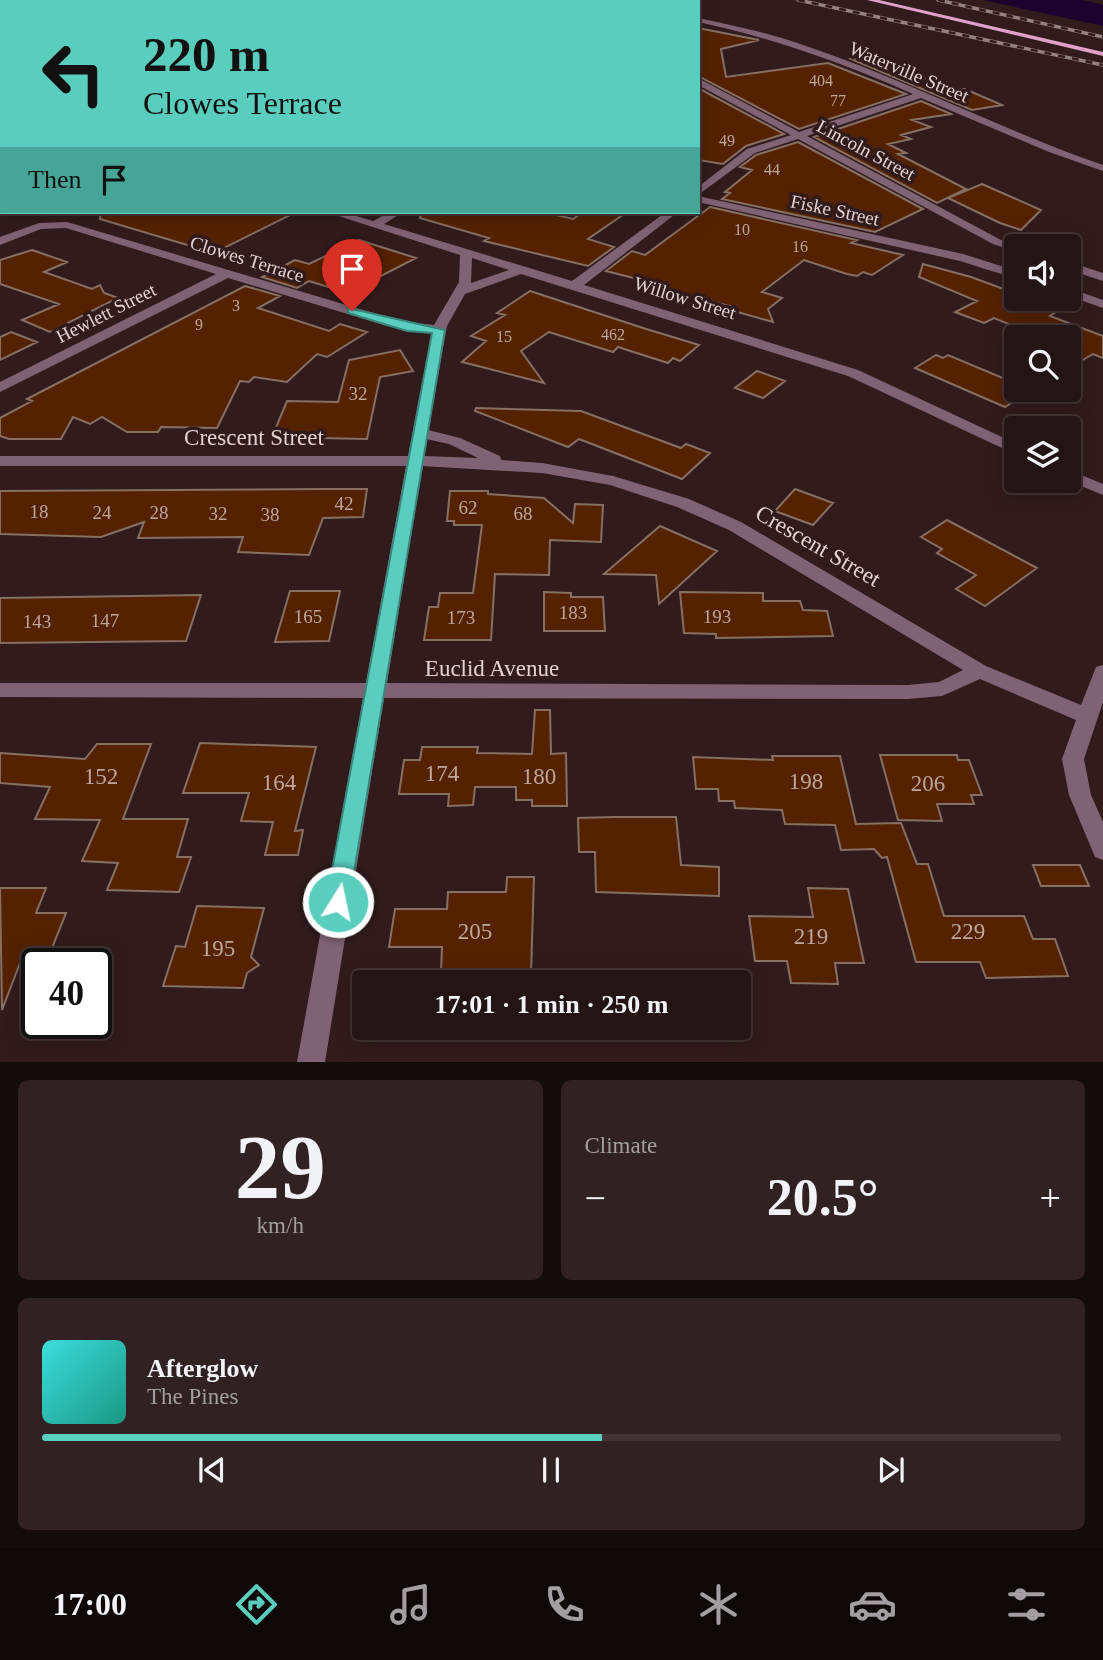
<!DOCTYPE html>
<meta charset="utf-8">
<style>
:root{--surface:#251416;--page:#312123;--text:#f1f3f6;--muted:#a39ea1;--line:#423335;--accent:#59cebe}
body{margin:0;font-family:Georgia,serif;background:var(--page);color:var(--text);height:100vh;display:flex;flex-direction:column;font-size:26px;white-space:nowrap}
*{box-sizing:border-box;margin:0}
p{font-size:23px;color:var(--muted)}
.icon{flex:none;width:38px;height:38px;fill:none;stroke:currentColor;stroke-width:2;stroke-linecap:round;stroke-linejoin:round}
.map{position:relative;height:1062px;overflow:hidden}
.drawer{display:flex;flex-direction:column;gap:18px;padding:18px;background:#140b0c;flex:1}
.drawer>*{flex:none}
.hud{position:absolute;left:0px;top:0px;width:700px;height:214px;box-shadow:0 4px 18px #0003,0 0 0 2px var(--line);background:#59cebe;color:#111;overflow:hidden}
.buttons{position:absolute;left:1004px;top:234px;display:grid;gap:14px}
.buttons a{display:grid;place-items:center;width:77px;height:77px;border-radius:7px;background:var(--surface);box-shadow:0 4px 18px #0003,0 0 0 2px var(--line);font-size:35px}
.speed{position:absolute;left:21px;top:948px;display:flex;gap:14px;font-size:35px;font-weight:700;text-align:center}
.speed>*{display:grid;place-content:center;width:91px;height:91px;border-radius:50%;background:var(--surface);box-shadow:0 4px 18px #0003,0 0 0 2px var(--line);line-height:1}
.speed .limit{border:4px solid #111;border-radius:10px;background:#fff;color:#111}
.pin{position:absolute;display:grid;place-items:center;width:60px;height:60px;color:#fff;margin:-72px -30px;border-radius:50% 50% 50% 0;rotate:-45deg;box-shadow:0 0 7px #0007}
.pin .icon{rotate:45deg}
.me{position:absolute;width:77px;margin:-38px;rotate:10deg;stroke-linejoin:round;filter:drop-shadow(0 0 5px #0008)}
.turn{display:flex;align-items:center;gap:24px;height:147px;padding:0 28px;font-size:32px}
.turn .icon{width:91px;height:91px;stroke-width:2.5}
.turn b{display:block;font-size:49px;line-height:60px}
.then{display:flex;align-items:center;height:66px;padding:0 28px;background:#0003;gap:14px;font-size:26px}
.big{font-size:52px;font-weight:700;line-height:1.1}
.drawer .tile{flex:1;display:flex;flex-direction:column;justify-content:center;gap:10px;min-width:0;padding:0 24px;border-radius:10px;background:var(--page)}
.drawer .dial{align-items:center;gap:0}
.dial b{font-size:91px;line-height:1}
.song{display:flex;align-items:center;gap:21px}
.cover{width:84px;height:84px;border-radius:10px;background:linear-gradient(135deg,hsl(180 70% 55%),hsl(170 70% 35%))}
.played{height:7px;border-radius:4px;background:linear-gradient(90deg,var(--accent) 55%,var(--line) 55%)}
.keys{display:flex;justify-content:space-around;direction:ltr}
.heat{display:flex;justify-content:space-between;align-items:center;font-size:38px;direction:ltr}
.drawer .tiles{flex:1;display:grid;gap:18px;grid-template-columns:1fr 1fr}
.tile:last-child{grid-column:span 2}
.trip{position:absolute;left:352px;top:970px;width:399px;height:70px;border-radius:7px;background:var(--surface);box-shadow:0 4px 18px #0003,0 0 0 2px var(--line);font-weight:700;line-height:70px;text-align:center}
.tabs{display:flex;height:112px;justify-content:space-around;align-items:center;background:#0f0809;color:var(--muted)}
.tabs .icon{width:49px;height:49px}
.tabs .active{color:var(--accent)}
.tabs b{font-size:32px;color:var(--text)}
.map>svg:first-child{display:block}
.water{fill:#1c022d}
.building{fill:#542201;stroke:#866f63;stroke-width:2}
.lines{fill:none;stroke-linecap:round;stroke-linejoin:round}
.minor{fill:#806275;fill-rule:evenodd}
.major{fill:#e0a1c9;fill-rule:evenodd}
.rail-casing{stroke:#948283;stroke-width:3.5}
.rail{stroke:#311b1d;stroke-width:2.5;stroke-dasharray:7;stroke-linecap:butt}
.route{fill:#59cebe;stroke:#3a867c;stroke-width:2}
.labels{text-anchor:middle;dominant-baseline:central;stroke-width:7;stroke-linejoin:round;paint-order:stroke}
.far-number-label{font-size:16px;fill:#bea69e}
.far-street-label{font-size:19px;fill:#e2d2d3;stroke:#311b1d}
.number-label{font-size:19px;fill:#bea69e}
.street-label{font-size:23px;fill:#e2d2d3;stroke:#311b1d}
.near-number-label{font-size:23px;fill:#bea69e}
</style>
<div class="map">
<svg width="1103" height="1062" viewBox="0 0 1103 1062">
<rect width="100%" height="100%" fill="#311b1d"/>
<path class="water" d="M 983,0 L 1083,0 L 1103,5 L 1103,26 Z"/>
<path class="building" d="M 698,28 L 759,40 L 721,49 L 726,77 L 828,63 L 906,94 L 799,129 L 698,76 Z
M 872,56 L 950,89 L 965,89 L 1002,105 L 972,110 L 851,59 Z
M 698,88 L 784,134 L 746,146 L 723,164 L 698,160 Z
M 921,101 L 951,114 L 912,120 L 931,127 L 901,135 L 911,139 L 888,144 L 906,153 L 898,154 L 966,189 L 937,203 L 814,137 Z
M 798,142 L 923,209 L 875,232 L 722,199 L 730,193 L 725,192 L 752,170 L 740,167 L 756,155 Z
M 982,184 L 1041,210 L 1021,230 L 1000,223 L 948,198 Z
M 710,207 L 857,240 L 851,243 L 903,255 L 872,275 L 863,272 L 857,276 L 847,274 L 804,260 L 762,292 L 782,298 L 768,309 L 773,322 L 727,309 L 730,306 L 652,287 L 657,284 L 606,271 L 632,251 L 645,255 Z
M 101,212 L 296,212 L 214,253 L 100,219 Z
M 421,212 L 544,212 L 573,219 L 583,212 L 627,212 L 588,239 L 614,247 L 588,266 L 484,241 L 489,238 L 420,218 Z
M 359,240 L 416,258 L 348,293 L 309,281 L 297,288 L 262,277 L 295,260 L 309,264 Z
M 32,250 L 67,262 L 44,272 L 92,289 L 100,285 L 104,293 L 118,298 L 50,332 L 22,320 L 59,304 L 0,284 L 0,260 Z
M 923,264 L 971,277 L 1017,294 L 1017,299 L 1033,300 L 1059,310 L 1050,316 L 1103,336 L 1103,358 L 1093,354 L 1069,368 L 1069,338 L 1043,338 L 994,318 L 984,323 L 955,312 L 977,301 L 919,277 Z
M 245,286 L 280,296 L 258,308 L 329,331 L 340,324 L 367,332 L 327,357 L 317,354 L 287,382 L 254,377 L 249,382 L 240,381 L 217,428 L 161,427 L 158,432 L 127,432 L 102,417 L 90,424 L 73,417 L 61,439 L 9,439 L 0,436 L 0,418 L 32,401 L 27,399 Z
M 530,291 L 643,328 L 699,345 L 680,361 L 673,358 L 668,363 L 618,347 L 613,352 L 549,332 L 521,351 L 544,383 L 462,362 L 486,341 L 471,336 L 505,315 L 497,313 Z
M 11,332 L 37,342 L 0,360 L 0,337 Z
M 400,350 L 413,371 L 380,377 L 367,439 L 272,437 L 287,401 L 338,402 L 349,360 Z
M 936,355 L 943,358 L 948,355 L 1017,384 L 1017,390 L 1031,390 L 1005,407 L 915,368 Z
M 757,371 L 785,381 L 763,398 L 735,388 Z
M 476,408 L 581,411 L 681,448 L 686,444 L 710,453 L 682,479 L 579,439 L 568,447 L 475,411 Z
M 326,489 L 367,489 L 363,517 L 323,518 L 309,555 L 238,552 L 243,537 L 138,538 L 144,522 L 101,537 L 0,534 L 0,491 Z
M 795,489 L 833,503 L 813,525 L 775,511 Z
M 450,491 L 488,491 L 488,494 L 544,498 L 573,523 L 575,504 L 603,505 L 601,542 L 550,540 L 549,575 L 495,574 L 491,640 L 424,640 L 429,607 L 438,607 L 440,593 L 473,593 L 482,525 L 454,525 L 454,521 L 447,521 Z
M 947,520 L 1037,568 L 985,606 L 956,589 L 976,575 L 937,553 L 942,549 L 921,537 Z
M 660,526 L 717,551 L 659,604 L 656,575 L 604,574 Z
M 290,591 L 340,591 L 329,641 L 275,642 Z
M 544,592 L 571,593 L 571,597 L 603,597 L 605,631 L 544,631 Z
M 680,592 L 763,593 L 763,601 L 800,601 L 803,610 L 827,611 L 833,636 L 716,638 L 716,634 L 684,633 Z
M 201,595 L 186,641 L 0,643 L 0,598 Z
M 535,710 L 550,710 L 551,754 L 566,753 L 567,806 L 532,806 L 532,800 L 516,800 L 516,787 L 475,787 L 473,805 L 448,806 L 449,794 L 399,794 L 404,760 L 420,760 L 422,747 L 478,747 L 477,753 L 532,754 Z
M 200,743 L 316,747 L 295,831 L 303,830 L 298,855 L 265,855 L 273,822 L 241,821 L 249,793 L 183,793 Z
M 97,744 L 151,744 L 123,819 L 188,819 L 177,857 L 191,857 L 179,892 L 107,890 L 118,863 L 82,861 L 100,820 L 35,819 L 50,787 L 0,783 L 0,753 L 85,759 Z
M 880,755 L 957,755 L 958,760 L 969,760 L 982,795 L 971,795 L 974,804 L 937,804 L 942,821 L 898,820 Z
M 772,756 L 840,756 L 856,824 L 901,823 L 917,864 L 928,864 L 944,916 L 1024,916 L 1033,939 L 1055,939 L 1068,976 L 986,978 L 980,962 L 916,962 L 887,857 L 882,858 L 874,849 L 841,850 L 835,825 L 785,824 L 782,810 L 735,808 L 734,801 L 719,801 L 718,789 L 696,789 L 693,757 L 773,760 Z
M 614,817 L 676,817 L 681,865 L 719,867 L 719,896 L 596,892 L 595,852 L 579,852 L 578,818 Z
M 1033,865 L 1080,865 L 1089,886 L 1041,886 Z
M 507,877 L 534,877 L 531,974 L 506,973 L 506,982 L 464,982 L 465,972 L 441,972 L 442,947 L 389,947 L 395,909 L 447,909 L 448,892 L 506,892 Z
M 0,888 L 46,888 L 36,913 L 66,913 L 46,963 L 20,963 L 2,1010 Z
M 808,888 L 848,889 L 864,963 L 835,963 L 838,984 L 791,983 L 787,961 L 755,961 L 749,916 L 813,917 Z
M 197,906 L 264,908 L 251,957 L 259,965 L 247,973 L 243,988 L 163,986 L 176,946 L 185,947 Z"/>
<g class="lines">
<path class="minor" d="M 336,0 L 357,0 L 360,2 L 338,2 Z
M 698,18 C 735,26 771,33 806,46 C 907,80 1002,130 1103,165 L 1103,171 L 1049,152 L 921,98 L 807,136 L 1001,240 L 1021,245 L 1017,247 L 1017,252 L 993,244 L 798,139 L 755,153 L 698,195 L 698,187 L 747,149 L 791,135 L 698,85 L 698,78 L 799,132 L 913,94 C 843,63 773,38 698,22 Z
M 0,65 L 2,65 L 2,69 L 0,69 Z
M 0,107 L 2,108 L 2,114 L 0,113 Z
M 0,127 L 2,127 L 2,133 L 0,133 Z
M 698,196 L 963,254 L 1017,271 L 1017,279 L 960,261 L 698,202 Z
M 326,212 L 343,212 L 373,221 L 390,212 L 403,212 L 384,224 L 572,281 L 666,212 L 678,212 L 584,285 L 858,370 L 1017,444 L 1017,455 L 848,376 L 521,274 L 465,294 L 447,326 L 428,430 L 460,438 L 500,456 L 501,460 L 542,463 L 613,476 L 689,499 L 741,522 L 986,666 L 1081,705 L 1096,667 L 1103,665 L 1103,702 L 1084,759 L 1091,795 L 1103,822 L 1103,860 L 1095,857 L 1069,795 L 1062,759 L 1076,720 L 980,679 L 942,696 L 908,699 L 384,698 L 325,1062 L 297,1062 L 363,698 L 0,697 L 0,683 L 366,683 L 406,466 L 0,466 L 0,456 L 408,456 L 432,333 L 394,328 L 228,278 L 0,392 L 0,382 L 216,274 L 66,228 L 41,229 L 0,245 L 0,237 L 39,223 L 67,222 L 400,321 L 434,325 L 459,282 L 460,255 ZM 472,258 L 509,270 L 471,283 ZM 426,439 L 449,444 L 478,458 L 424,456 ZM 422,466 L 542,473 L 610,485 L 677,507 L 729,530 L 963,670 L 939,682 L 908,685 L 387,683 Z
M 1069,262 L 1103,273 L 1103,281 L 1069,270 Z
M 1069,288 L 1103,300 L 1103,308 L 1069,296 Z
M 1069,470 L 1103,484 L 1103,495 L 1069,481 Z"/>
<path class="major" d="M 867,0 L 879,0 L 1103,52 L 1103,56 Z"/>
<g class="rail-casing">
<path id="rail" d="M 798,0 L 1103,65
M 938,0 L 1103,37"/>
</g>
<use href="#rail" class="rail"/>
</g>
<path class="route" d="M 348,308 L 445,330 L 349,902 L 346,909 L 338,912 L 330,909 L 326,902 L 432,333 L 407,331 L 348,313 Z"/>
<g class="labels">
<g class="far-number-label">
<text x="821" y="80">404</text>
<text x="838" y="100">77</text>
<text x="727" y="140">49</text>
<text x="772" y="169">44</text>
<text x="742" y="229">10</text>
<text x="800" y="246">16</text>
<text x="236" y="305">3</text>
<text x="199" y="324">9</text>
<text x="613" y="334">462</text>
<text x="504" y="336">15</text>
</g>
<g class="far-street-label">
<text transform="translate(909 72) rotate(23)">Waterville Street</text>
<text transform="translate(866 150) rotate(28)">Lincoln Street</text>
<text transform="translate(835 210) rotate(12)">Fiske Street</text>
<text transform="translate(247 259) rotate(17)">Clowes Terrace</text>
<text transform="translate(685 298) rotate(17)">Willow Street</text>
<text transform="translate(106 313) rotate(-27)">Hewlett Street</text>
</g>
<g class="number-label">
<text x="358" y="393">32</text>
<text x="344" y="503">42</text>
<text x="468" y="507">62</text>
<text x="39" y="511">18</text>
<text x="102" y="512">24</text>
<text x="159" y="512">28</text>
<text x="218" y="513">32</text>
<text x="523" y="513">68</text>
<text x="270" y="514">38</text>
<text x="573" y="612">183</text>
<text x="308" y="616">165</text>
<text x="717" y="616">193</text>
<text x="461" y="617">173</text>
<text x="105" y="620">147</text>
<text x="37" y="621">143</text>
</g>
<g class="street-label">
<text x="254" y="437">Crescent Street</text>
<text transform="translate(818 546) rotate(30)">Crescent Street</text>
<text x="492" y="668">Euclid Avenue</text>
</g>
<g class="near-number-label">
<text x="442" y="773">174</text>
<text x="101" y="776">152</text>
<text x="539" y="776">180</text>
<text x="806" y="781">198</text>
<text x="279" y="782">164</text>
<text x="928" y="783">206</text>
<text x="475" y="931">205</text>
<text x="968" y="931">229</text>
<text x="811" y="936">219</text>
<text x="218" y="948">195</text>
</g>
</g>
</svg>
<div class="buttons">
<a><svg class="icon" aria-label="sound" viewBox="0 0 24 24"><path d="M4 9h4l5-4v14l-5-4H4zM17 9q2 3 0 6"/></svg></a>
<a><svg class="icon" aria-label="search" viewBox="0 0 24 24"><circle cx="10" cy="10" r="6"/><path d="M15 15l6 6"/></svg></a>
<a><svg class="icon" aria-label="layers" viewBox="0 0 24 24"><path d="M12 4l9 5-9 5-9-5zM3 14l9 5 9-5"/></svg></a>
</div>
<div class="speed"><div class="limit">40</div></div>
<div class="pin" style="left:352px;top:311px;background:#d93025"><svg class="icon" aria-label="arrive" viewBox="0 0 24 24"><path d="M6 21V4h12l-3 4 3 4H6"/></svg></div>
<svg class="me" style="left:338px;top:902px" viewBox="-20 -20 40 40"><circle r="17" fill="#59cebe" stroke="#fff" stroke-width="3"/><path d="M0-11L8 9 0 5-8 9z" fill="#fff"/></svg>
<div class="trip">17:01 · 1 min · 250 m</div>
<div class="hud">
<div class="turn"><svg class="icon" aria-label="left" viewBox="0 0 24 24"><path d="M17 20v-9H6M10 6l-5 5 5 5"/></svg><div><b>220 m</b>Clowes Terrace</div></div>
<div class="then">Then<svg class="icon" aria-label="arrive" viewBox="0 0 24 24"><path d="M6 21V4h12l-3 4 3 4H6"/></svg></div>
</div>
</div>
<section class="drawer">
<div class="tiles">
<div class="tile dial"><b>29</b><p>km/h</p></div>
<div class="tile"><p>Climate</p>
<div class="heat"><a>−</a><b class="big">20.5°</b><a>+</a></div>
</div>
<div class="tile">
<div class="song"><i class="cover"></i><div><b>Afterglow</b><p>The Pines</p></div></div>
<div class="played"></div>
<div class="keys"><svg class="icon" aria-label="previous" viewBox="0 0 24 24"><path d="M18 5L8 12l10 7zM5 5v14"/></svg><svg class="icon" aria-label="pause" viewBox="0 0 24 24"><path d="M8 5v14M16 5v14"/></svg><svg class="icon" aria-label="next" viewBox="0 0 24 24"><path d="M6 5l10 7-10 7zM19 5v14"/></svg></div>
</div>
</div>
</section>
<nav class="tabs">
<b>17:00</b>
<svg class="icon active" aria-label="directions" viewBox="0 0 24 24"><path d="M12 3l9 9-9 9-9-9zM9 14v-3h6M13 9l2 2-2 2"/></svg>
<svg class="icon" aria-label="music" viewBox="0 0 24 24"><path d="M9 18V5l10-2v13"/><circle cx="6" cy="18" r="3"/><circle cx="16" cy="16" r="3"/></svg>
<svg class="icon" aria-label="phone" viewBox="0 0 24 24"><path d="M5 4h4l2 5-3 2q2 4 5 5l2-3 5 2v4C11 20 4 13 5 4z"/></svg>
<svg class="icon" aria-label="climate" viewBox="0 0 24 24"><path d="M12 3v18M4 7l16 10M4 17L20 7"/></svg>
<svg class="icon" aria-label="car" viewBox="0 0 24 24"><path d="M5 17H2v-5l4-1 3-4h7l3 4 3 1v5h-3M9 17h6M6 11h13"/><circle cx="7" cy="17" r="2"/><circle cx="17" cy="17" r="2"/></svg>
<svg class="icon" aria-label="filters" viewBox="0 0 24 24"><path d="M4 7h16M4 17h16"/><circle cx="9" cy="7" r="2"/><circle cx="15" cy="17" r="2"/></svg>
</nav>
